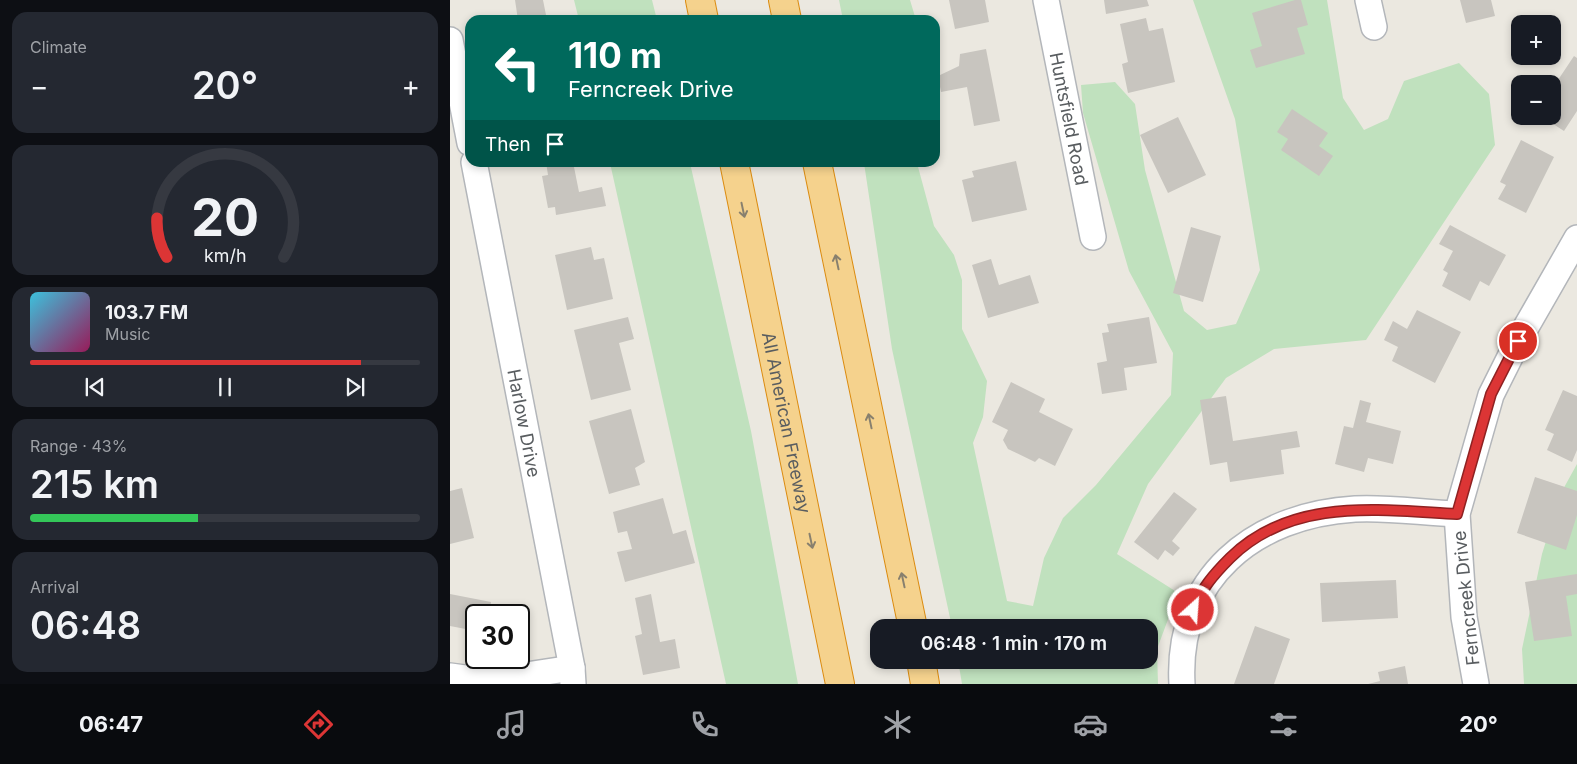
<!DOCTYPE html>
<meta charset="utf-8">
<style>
:root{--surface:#171b24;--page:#242831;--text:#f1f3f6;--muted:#9ea1a6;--line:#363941;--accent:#dc3535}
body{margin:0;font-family:Inter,sans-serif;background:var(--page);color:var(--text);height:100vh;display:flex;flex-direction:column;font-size:19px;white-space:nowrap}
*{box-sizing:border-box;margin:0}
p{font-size:16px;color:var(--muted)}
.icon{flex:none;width:28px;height:28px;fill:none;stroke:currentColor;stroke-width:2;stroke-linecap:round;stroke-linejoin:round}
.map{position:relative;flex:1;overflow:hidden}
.details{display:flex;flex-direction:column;gap:12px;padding:12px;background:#0d0f14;width:450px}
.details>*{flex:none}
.guide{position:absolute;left:15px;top:15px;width:475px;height:152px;border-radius:15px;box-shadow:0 2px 8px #0003;background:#00695c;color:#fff;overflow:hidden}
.buttons{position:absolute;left:1061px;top:15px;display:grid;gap:10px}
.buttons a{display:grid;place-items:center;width:50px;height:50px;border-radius:10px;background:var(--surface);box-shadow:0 2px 8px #0003;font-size:25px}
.speed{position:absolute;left:15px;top:604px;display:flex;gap:10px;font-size:25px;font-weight:700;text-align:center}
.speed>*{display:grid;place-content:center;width:65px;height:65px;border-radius:50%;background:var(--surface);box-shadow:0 2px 8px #0003;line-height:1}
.speed .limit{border:2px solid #111;border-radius:8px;background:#fff;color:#111}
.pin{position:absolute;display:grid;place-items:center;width:42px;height:42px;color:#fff;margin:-21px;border:2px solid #fff;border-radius:50%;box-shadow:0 1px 5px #0007}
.me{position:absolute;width:55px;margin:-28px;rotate:26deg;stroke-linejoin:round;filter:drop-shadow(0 0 4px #0008)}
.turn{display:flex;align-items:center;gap:18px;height:105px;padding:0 20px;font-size:22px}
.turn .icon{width:65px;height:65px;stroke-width:2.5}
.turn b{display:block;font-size:35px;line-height:42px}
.then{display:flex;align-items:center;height:48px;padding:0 20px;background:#0003;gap:10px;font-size:19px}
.big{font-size:38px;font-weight:600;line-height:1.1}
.details .widget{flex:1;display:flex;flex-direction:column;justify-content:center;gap:8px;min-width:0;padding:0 18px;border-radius:15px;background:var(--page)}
.details .dial{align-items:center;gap:0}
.dial svg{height:130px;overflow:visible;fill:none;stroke:var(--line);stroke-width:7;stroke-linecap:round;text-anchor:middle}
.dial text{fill:var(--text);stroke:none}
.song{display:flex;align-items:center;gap:15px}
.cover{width:60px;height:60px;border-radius:8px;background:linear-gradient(135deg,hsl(190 70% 55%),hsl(330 70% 35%))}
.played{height:5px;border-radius:2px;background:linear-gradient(90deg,var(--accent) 85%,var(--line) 85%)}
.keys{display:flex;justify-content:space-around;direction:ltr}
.heat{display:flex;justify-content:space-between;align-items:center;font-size:28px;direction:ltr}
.charge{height:8px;border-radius:4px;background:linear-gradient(90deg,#34c759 43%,var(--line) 0)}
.trip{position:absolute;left:420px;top:619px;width:288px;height:50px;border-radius:15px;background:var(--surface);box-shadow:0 2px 8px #0003;font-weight:600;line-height:50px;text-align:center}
.dock{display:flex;height:80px;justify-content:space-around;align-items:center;background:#090b0e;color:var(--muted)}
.dock .icon{width:35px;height:35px}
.dock .on{color:var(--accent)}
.dock b{font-size:22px;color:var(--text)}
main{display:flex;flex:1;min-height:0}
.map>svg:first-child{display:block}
.green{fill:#c0e1be}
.building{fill:#c8c5bf}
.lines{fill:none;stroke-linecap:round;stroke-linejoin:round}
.minor-casing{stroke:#b3b6ba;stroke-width:28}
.highway-casing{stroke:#db8b10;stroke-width:30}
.minor{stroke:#fff;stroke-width:25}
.highway{stroke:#f5d28d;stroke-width:28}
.oneway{stroke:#88806e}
.route-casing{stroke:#8f2222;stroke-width:12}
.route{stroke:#dc3535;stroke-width:9}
.labels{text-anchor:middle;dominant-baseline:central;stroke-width:4;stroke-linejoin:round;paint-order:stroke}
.street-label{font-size:18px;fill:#595d60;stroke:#fff}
</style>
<main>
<section class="details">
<div class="widget"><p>Climate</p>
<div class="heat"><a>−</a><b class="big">20°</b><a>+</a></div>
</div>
<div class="widget dial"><svg viewBox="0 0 100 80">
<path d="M14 69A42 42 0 1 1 86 69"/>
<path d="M14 69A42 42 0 0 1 8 45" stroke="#dc3535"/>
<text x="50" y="56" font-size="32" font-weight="700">20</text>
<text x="50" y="72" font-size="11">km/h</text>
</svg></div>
<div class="widget">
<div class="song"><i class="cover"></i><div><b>103.7 FM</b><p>Music</p></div></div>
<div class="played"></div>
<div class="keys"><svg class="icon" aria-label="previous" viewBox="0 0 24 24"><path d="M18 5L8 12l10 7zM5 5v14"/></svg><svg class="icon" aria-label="pause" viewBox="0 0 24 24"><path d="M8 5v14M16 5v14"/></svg><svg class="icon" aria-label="next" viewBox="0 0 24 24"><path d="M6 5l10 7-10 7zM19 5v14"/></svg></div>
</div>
<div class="widget"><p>Range · 43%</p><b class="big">215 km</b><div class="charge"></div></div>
<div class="widget"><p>Arrival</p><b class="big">06:48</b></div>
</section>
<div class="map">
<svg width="1127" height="684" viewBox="0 0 1127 684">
<rect width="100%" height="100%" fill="#ebe8e0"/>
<path class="green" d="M 124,0 L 202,0 L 207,20 L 129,20 Z
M 389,0 L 460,0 L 466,20 L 393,20 Z
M 743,0 L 877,0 L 893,98 L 914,130 L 938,119 L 954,81 L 1009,63 L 1039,94 L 1045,145 L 916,340 L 824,349 L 776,378 L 698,484 L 667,554 L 733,596 L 720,614 L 707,649 L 708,684 L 512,684 L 508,660 L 699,660 L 699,628 L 502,627 L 442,349 L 414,163 L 467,163 L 484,226 L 504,255 L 512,280 L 512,329 L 537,381 L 533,417 L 523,443 L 557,601 L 583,606 L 594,558 L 613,518 L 646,485 L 721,395 L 723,353 L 679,271 L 633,113 L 631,85 L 665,82 L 685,104 L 695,170 L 734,311 L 757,330 L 786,324 L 810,270 L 785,119 Z
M 160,163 L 240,163 L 301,431 L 348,684 L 276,684 Z
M 1127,464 L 1127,684 L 1074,684 L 1072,649 L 1092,554 L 1111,493 Z"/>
<path class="building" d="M 65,0 L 93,0 L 97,20 L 68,20 Z
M 499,0 L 535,0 L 539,22 L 505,29 Z
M 654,0 L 697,0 L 699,6 L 656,14 Z
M 845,0 L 851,0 L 858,25 L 847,28 L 855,54 L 806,68 L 800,50 L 812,46 L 802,13 Z
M 1010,0 L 1041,0 L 1045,16 L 1016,23 Z
M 696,18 L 699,31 L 713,28 L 725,82 L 678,93 L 672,64 L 678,62 L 670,24 Z
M 536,49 L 550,121 L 524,126 L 517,87 L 491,92 L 488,76 L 509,66 L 510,54 Z
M 1124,56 L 1127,58 L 1127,111 L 1114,131 L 1091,116 L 1102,116 L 1102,89 Z
M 842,109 L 878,133 L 869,146 L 883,156 L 869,176 L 831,150 L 838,139 L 827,132 Z
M 728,117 L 756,175 L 718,193 L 690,135 Z
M 1071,140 L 1104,157 L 1076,213 L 1048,199 L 1056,185 L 1050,182 Z
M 566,161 L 577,210 L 522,222 L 512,180 L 524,177 L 522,171 Z
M 96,162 L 142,162 L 124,167 L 129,192 L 152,187 L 156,206 L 106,215 L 105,207 L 98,208 L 92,176 L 98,175 Z
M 1000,225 L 1056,255 L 1039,286 L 1030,281 L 1020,301 L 992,286 L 998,273 L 993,270 L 1003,251 L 989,244 Z
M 741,227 L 771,236 L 753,302 L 723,293 Z
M 141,247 L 144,260 L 154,258 L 163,299 L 117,310 L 105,255 Z
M 541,259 L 549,285 L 580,275 L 589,303 L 538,318 L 522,265 Z
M 967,310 L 1011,332 L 985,383 L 942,361 L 948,347 L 934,340 L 943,321 L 957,329 Z
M 178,317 L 184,339 L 169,343 L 181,390 L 141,400 L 124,330 Z
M 699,317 L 707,363 L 674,368 L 677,390 L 652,394 L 647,363 L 657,361 L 652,333 L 659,332 L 657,324 Z
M 561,382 L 595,399 L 589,412 L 623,429 L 605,466 L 589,458 L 585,462 L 558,449 L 553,440 L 558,430 L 542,422 Z
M 1113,390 L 1127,396 L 1127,450 L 1122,462 L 1097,450 L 1104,434 L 1095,430 Z
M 776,396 L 783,441 L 847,431 L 850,447 L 831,450 L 834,474 L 780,482 L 777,462 L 760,465 L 750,400 Z
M 910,400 L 921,403 L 916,422 L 951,431 L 943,464 L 918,458 L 914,472 L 885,464 L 894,426 L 903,428 Z
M 181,409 L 195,462 L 185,468 L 190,485 L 159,494 L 139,421 Z
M 1085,477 L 1127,491 L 1127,515 L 1116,550 L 1067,533 Z
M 12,488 L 24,538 L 0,544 L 0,491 Z
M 724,492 L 747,509 L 722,541 L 730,548 L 723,556 L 715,550 L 708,560 L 684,542 Z
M 213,498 L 223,534 L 236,530 L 245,563 L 175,582 L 167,552 L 182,549 L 177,531 L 168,533 L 163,512 Z
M 1127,574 L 1127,594 L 1116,596 L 1122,636 L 1084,641 L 1075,582 Z
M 946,580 L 948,618 L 872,622 L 870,583 Z
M 0,594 L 41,602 L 39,615 L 26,615 L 26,631 L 0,626 Z
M 201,594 L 210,642 L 225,639 L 230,668 L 193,675 L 185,636 L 192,634 L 185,598 Z
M 805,626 L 840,639 L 824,684 L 784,684 Z
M 955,666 L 958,684 L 918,684 L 930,681 L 928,672 Z"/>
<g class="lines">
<g class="minor-casing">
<g id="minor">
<path id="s1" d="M 596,0 L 643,237"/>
<path d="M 918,0 L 924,27"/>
<path d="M 0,40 L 20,143"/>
<path id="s2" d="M 24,162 L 122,668 L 123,684"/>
<path d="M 0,676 L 37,681 L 122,668"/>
<path d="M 732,684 C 726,578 804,515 905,509 C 938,507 974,513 1007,514"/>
<path d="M 1026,684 L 1014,617 L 1007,514 L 1041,395 L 1068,341 L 1127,238"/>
</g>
</g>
<g class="highway-casing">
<g id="highway">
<path d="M 250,0 L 254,20"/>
<path d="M 333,0 L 337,20"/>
<path id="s3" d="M 284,162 L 390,684"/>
<path d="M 367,162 L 463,628"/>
<path d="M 471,660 L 475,684"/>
</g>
</g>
<use href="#minor" class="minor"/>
<use href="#highway" class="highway"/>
</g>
<defs><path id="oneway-shaft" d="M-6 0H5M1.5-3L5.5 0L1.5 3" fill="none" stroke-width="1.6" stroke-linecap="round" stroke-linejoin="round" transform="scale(1.25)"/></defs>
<g class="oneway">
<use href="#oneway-shaft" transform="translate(293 210) rotate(78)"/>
<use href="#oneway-shaft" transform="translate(387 262) rotate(-102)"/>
<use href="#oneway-shaft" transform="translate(420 421) rotate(-102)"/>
<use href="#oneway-shaft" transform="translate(361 541) rotate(78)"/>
<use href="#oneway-shaft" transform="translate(453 580) rotate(-102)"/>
</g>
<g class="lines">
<g class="route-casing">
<path id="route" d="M 743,610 C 751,589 764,574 780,558 C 842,497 928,510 1007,514 L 1041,394 L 1068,341"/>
</g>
<use href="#route" class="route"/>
</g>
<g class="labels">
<g class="street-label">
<text stroke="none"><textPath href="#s1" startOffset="121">Huntsfield Road</textPath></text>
<text stroke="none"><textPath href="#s2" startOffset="266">Harlow Drive</textPath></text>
<text stroke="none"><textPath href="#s3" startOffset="266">All American Freeway</textPath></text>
<text transform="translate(1016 598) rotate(-96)">Ferncreek Drive</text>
</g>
</g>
</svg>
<div class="buttons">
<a>+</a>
<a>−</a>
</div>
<div class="speed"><div class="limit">30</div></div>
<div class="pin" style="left:1068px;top:341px;background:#d93025"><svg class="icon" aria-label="arrive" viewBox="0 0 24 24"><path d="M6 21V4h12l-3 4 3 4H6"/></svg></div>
<svg class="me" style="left:743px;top:610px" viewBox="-20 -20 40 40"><circle r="17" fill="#dc3535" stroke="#fff" stroke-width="3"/><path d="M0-11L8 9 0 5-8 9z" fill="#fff"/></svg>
<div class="trip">06:48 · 1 min · 170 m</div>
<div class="guide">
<div class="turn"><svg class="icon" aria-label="left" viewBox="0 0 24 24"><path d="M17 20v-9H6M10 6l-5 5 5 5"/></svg><div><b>110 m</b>Ferncreek Drive</div></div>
<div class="then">Then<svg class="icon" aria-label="arrive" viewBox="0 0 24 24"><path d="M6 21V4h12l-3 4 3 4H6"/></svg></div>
</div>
</div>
</main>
<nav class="dock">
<b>06:47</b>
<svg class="icon on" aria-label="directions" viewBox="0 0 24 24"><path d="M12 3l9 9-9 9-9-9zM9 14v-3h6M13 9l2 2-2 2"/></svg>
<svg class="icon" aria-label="music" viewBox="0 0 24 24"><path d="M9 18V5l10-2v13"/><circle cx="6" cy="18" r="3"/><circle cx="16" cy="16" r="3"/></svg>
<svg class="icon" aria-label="phone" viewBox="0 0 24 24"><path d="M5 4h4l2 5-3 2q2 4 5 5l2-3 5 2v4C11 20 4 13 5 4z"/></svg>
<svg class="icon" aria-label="climate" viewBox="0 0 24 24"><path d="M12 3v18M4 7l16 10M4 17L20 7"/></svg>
<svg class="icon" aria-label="car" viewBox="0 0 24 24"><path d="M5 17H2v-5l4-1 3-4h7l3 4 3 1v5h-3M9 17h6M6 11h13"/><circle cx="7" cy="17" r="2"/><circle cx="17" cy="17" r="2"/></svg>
<svg class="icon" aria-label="filters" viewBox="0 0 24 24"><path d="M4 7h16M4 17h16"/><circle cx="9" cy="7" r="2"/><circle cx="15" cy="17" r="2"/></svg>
<b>20°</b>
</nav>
